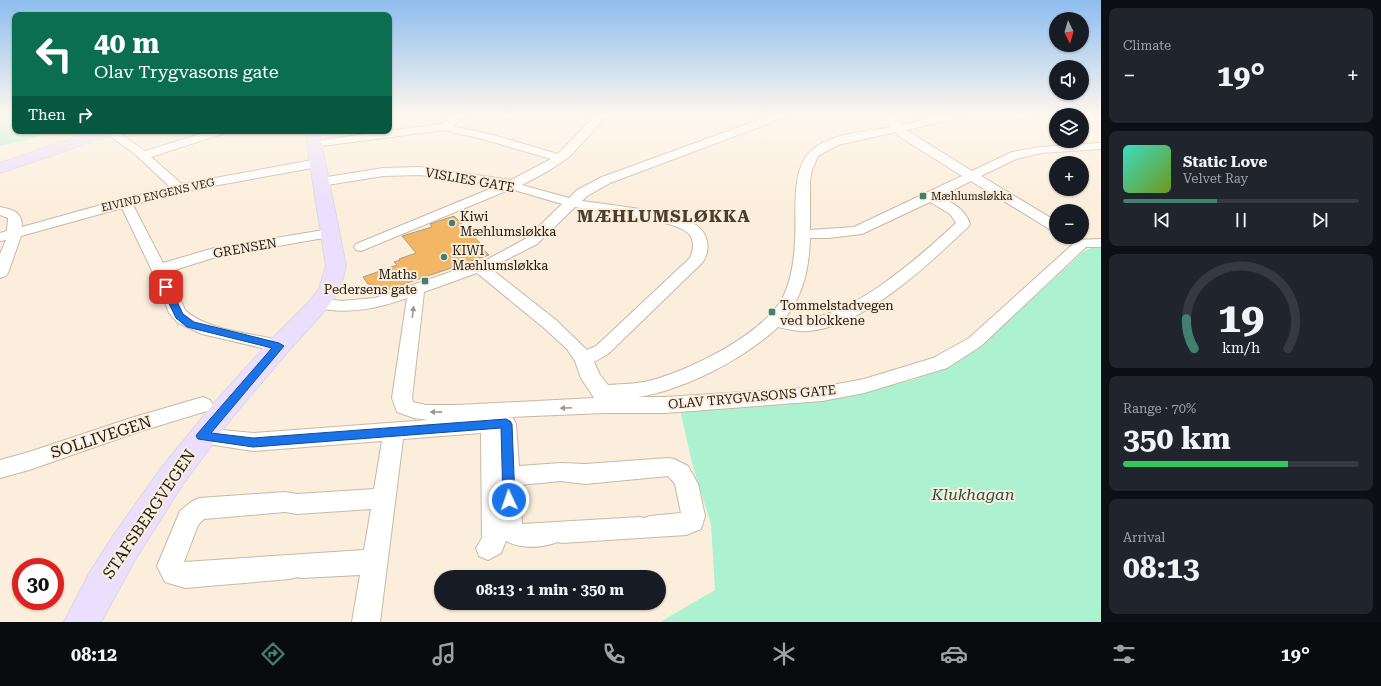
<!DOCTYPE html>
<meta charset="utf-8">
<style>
:root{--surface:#171b24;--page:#20242c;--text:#f1f3f6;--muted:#9ea1a6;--line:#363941;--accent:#42816f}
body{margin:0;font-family:"Roboto Serif",serif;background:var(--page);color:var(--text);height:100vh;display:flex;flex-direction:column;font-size:15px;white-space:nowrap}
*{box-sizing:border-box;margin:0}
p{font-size:13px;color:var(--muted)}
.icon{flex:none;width:22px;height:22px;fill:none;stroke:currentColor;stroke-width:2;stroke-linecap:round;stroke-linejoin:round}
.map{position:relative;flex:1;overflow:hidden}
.side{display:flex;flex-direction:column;gap:8px;padding:8px;background:#0d0f14;width:280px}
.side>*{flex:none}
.hud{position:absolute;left:12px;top:12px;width:380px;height:122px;border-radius:8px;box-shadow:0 1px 3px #0004;background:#0b6e4f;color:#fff;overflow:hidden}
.needle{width:26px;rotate:175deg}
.buttons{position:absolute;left:1049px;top:12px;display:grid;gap:8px}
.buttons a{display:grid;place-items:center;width:40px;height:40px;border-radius:50%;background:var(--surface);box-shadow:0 1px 3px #0004;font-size:20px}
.speed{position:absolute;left:12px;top:558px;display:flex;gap:8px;font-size:20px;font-weight:700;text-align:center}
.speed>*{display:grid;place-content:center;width:52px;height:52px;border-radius:50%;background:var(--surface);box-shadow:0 1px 3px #0004;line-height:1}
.speed .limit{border:6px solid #d22;background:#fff;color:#111}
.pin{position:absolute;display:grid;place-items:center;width:34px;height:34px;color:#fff;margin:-17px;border-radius:8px;box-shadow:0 2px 6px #0006}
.me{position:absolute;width:44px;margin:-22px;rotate:357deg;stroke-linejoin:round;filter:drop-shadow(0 0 3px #0008)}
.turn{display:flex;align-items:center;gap:14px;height:84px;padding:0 16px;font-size:18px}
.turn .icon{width:52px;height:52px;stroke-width:2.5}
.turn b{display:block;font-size:28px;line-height:34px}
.then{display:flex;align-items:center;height:38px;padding:0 16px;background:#0003;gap:8px;font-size:15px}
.big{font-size:30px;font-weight:700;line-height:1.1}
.side .tile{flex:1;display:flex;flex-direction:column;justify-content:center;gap:6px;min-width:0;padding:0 14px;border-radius:8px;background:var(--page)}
.side .dial{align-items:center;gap:0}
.dial svg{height:104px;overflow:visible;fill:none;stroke:var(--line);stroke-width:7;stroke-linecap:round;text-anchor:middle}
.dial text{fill:var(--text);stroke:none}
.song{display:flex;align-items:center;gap:12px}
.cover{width:48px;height:48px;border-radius:6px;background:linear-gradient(135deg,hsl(170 70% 55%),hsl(80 70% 35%))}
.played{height:4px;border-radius:2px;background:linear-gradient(90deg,var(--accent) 40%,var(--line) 40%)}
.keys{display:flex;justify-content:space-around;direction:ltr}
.heat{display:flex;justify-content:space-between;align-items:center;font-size:22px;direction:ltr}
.charge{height:6px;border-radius:3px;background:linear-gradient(90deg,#34c759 70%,var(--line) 0)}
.trip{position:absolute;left:434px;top:570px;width:232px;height:40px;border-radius:20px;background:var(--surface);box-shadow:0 1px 3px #0004;font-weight:700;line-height:40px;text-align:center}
.tab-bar{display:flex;height:64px;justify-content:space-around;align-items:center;background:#090b0e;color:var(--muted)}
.tab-bar .icon{width:28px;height:28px}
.tab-bar .selected{color:var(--accent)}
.tab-bar b{font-size:18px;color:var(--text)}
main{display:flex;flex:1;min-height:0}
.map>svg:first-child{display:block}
.green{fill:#acf2d1}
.building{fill:#f3b665;stroke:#ad9c87}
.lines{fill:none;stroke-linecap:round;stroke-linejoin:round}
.minor-casing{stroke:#c9b8a3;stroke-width:2}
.major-casing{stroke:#dbdad9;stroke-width:2}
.minor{fill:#fff;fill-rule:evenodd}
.major{fill:#ebdefe;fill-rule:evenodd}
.oneway{fill:#9b9894}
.route{fill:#1a73e8;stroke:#114b97}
.poi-dot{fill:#42816f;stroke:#fceedc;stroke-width:1.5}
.labels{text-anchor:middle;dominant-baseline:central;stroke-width:4;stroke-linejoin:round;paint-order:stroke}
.far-street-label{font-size:11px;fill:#201a12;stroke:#fceedc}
.far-poi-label{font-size:11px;fill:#201a12;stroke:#fceedc;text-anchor:start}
.street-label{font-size:13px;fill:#201a12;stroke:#fceedc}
.poi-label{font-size:13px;fill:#201a12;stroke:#fceedc;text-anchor:start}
.near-street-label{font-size:16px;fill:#201a12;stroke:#fceedc}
.near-park-label{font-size:16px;font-style:italic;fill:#24523f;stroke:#fceedc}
.district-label{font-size:17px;font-weight:bold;letter-spacing:1px;fill:#4d3e2c;stroke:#fceedc}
</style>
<main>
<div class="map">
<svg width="1101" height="622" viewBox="0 0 1101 622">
<rect width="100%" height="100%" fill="#fceedc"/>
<path class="green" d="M 0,115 L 15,115 L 15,131 L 53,131 L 23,141 L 0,146 Z
M 1094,246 L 1101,246 L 1101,622 L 660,622 L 715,590 L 711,524 L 693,467 L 680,410 L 888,386 L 913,380 L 944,368 L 981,346 L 1083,252 Z"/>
<path class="building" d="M 454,216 L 483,246 L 481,247 L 489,255 L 378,293 L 372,284 L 368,284 L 363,277 L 397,265 L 394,262 L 400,260 L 399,259 L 416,253 L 402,236 L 432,227 L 430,224 Z"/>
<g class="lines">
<g class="minor-casing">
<path id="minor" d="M 456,115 L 468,115 L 453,126 L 493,135 L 558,154 L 595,116 L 608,115 L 569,157 L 550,170 L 522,185 L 569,198 L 577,190 L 602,177 L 772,115 L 787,115 L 786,117 L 610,183 L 587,196 L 582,201 C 609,205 676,211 696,225 C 709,234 711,251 702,263 L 608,354 L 594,362 L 600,375 L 608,385 C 623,384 639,384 653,380 C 693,368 757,337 780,302 C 791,285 794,261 795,241 C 797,215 790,170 811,151 C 830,133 866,132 891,127 L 888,115 L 898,115 L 901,125 L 944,115 L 964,115 L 963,117 L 906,130 L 972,171 L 1012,152 L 1041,147 L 1101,143 L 1101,149 L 1041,153 L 1016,159 L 981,176 L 1056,221 L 1056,231 L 1051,230 L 971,181 L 940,197 C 953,203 965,209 970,224 L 968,227 C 929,264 863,327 808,331 C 798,332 788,329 778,327 C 744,359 684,390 638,397 L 665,397 L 822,387 L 864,379 L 933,358 L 969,338 L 1072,245 L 1076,240 L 1101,239 L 1101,247 L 1086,247 L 981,346 L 947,368 L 864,393 L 822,401 L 665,413 L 605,413 L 509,417 L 513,418 L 516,424 L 519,466 L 561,463 L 585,464 L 668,458 L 674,459 L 688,466 L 698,484 L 705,516 L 701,529 L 686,535 L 562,543 L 558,542 C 541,548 522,549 506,541 L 501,553 L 488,560 L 479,556 L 476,548 L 482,538 L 481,433 L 403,439 L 380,622 L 352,622 L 360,575 L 301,578 L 297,577 L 290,579 L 185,588 L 165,582 L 157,566 L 180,511 L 191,502 L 199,498 L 285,492 L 297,494 L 374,489 L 382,441 L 253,451 L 195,442 L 191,436 L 195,430 L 202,428 L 253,433 L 428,420 L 414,418 L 397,412 L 392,398 L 407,298 C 376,309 346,315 314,307 L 312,303 L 314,299 L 320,298 L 341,301 L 375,298 L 488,259 L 527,238 L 562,204 L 511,189 L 361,251 L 356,250 L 354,247 L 356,244 L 497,186 L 420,175 L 383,176 L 321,186 L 315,182 L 321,178 L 383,168 L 420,167 L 511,180 L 551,159 L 486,140 L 444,130 L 314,147 L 308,144 L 314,141 L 441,124 ZM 896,132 L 900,137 L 962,176 L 854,227 L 810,230 L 810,180 L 812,170 L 818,156 L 838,145 ZM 930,202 L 950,214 L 956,223 C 919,257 839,331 786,317 C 804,293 809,268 810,238 L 828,238 L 862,234 ZM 575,207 C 597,211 678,219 690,235 C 695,242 693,251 690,258 L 596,346 L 587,350 L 556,320 L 490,268 L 537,244 ZM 477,273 L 544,328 L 567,349 L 575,361 L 581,378 L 594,398 L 457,405 L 426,405 L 413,402 L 412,398 L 424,292 ZM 668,476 L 675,484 L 681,513 L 650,516 L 644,518 L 640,517 L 522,524 L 520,485 L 561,481 L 585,484 ZM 371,509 L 364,550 L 184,562 L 198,525 L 204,519 L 285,512 L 297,514 Z
M 1035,115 L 1047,115 L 1056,120 L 1056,128 Z
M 1101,115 L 1101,121 L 1082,122 L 1082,116 Z
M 108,131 L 116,131 L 145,151 L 210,131 L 227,131 L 225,133 L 151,157 L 182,184 L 318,159 L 322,160 L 324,163 L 318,167 L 180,192 L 133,205 L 163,263 L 214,248 L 330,229 L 335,230 L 337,233 L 335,236 L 216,257 L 168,272 L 185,310 C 208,332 256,333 285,342 L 288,346 L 285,350 L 279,352 L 202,334 L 178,323 L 169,313 L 156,279 L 122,208 L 21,236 L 8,273 L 6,276 L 0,278 L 0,254 L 6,240 L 0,241 L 0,233 L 7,231 L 8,218 L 0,215 L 0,207 C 13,210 22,211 22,227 L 119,200 L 120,198 L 128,198 L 170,187 L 135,154 L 108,135 L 106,133 Z
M 203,397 L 210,400 L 213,405 L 210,410 L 135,433 L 29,470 L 0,478 L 0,460 L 29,452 L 131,418 Z"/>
</g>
<g class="major-casing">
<path id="major" d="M 95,131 L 116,131 L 114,134 L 0,173 L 0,163 Z
M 305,131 L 319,131 L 346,266 L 340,289 L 323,313 L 290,349 L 234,415 L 183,484 L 136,558 L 101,622 L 64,622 L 90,572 L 113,536 L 162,467 L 216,401 L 274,337 L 308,303 L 319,289 L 326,266 Z"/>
</g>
<use href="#minor" class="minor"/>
<use href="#major" class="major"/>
</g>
<defs><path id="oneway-solid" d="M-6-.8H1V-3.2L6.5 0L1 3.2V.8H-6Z"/></defs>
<g class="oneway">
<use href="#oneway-solid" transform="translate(413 312) rotate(-83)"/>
<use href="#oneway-solid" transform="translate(566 408) rotate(178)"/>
<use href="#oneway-solid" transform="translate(436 412) rotate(179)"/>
</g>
<linearGradient id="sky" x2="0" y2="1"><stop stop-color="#8ebdee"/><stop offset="0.57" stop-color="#fef7ef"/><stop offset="1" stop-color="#fef7ef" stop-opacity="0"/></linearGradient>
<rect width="1101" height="202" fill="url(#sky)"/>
<path class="route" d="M 166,284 L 170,287 L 183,314 L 194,322 L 279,343 L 284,346 L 211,433 L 253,438 L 506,419 L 510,421 L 512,424 L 515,500 L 514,504 L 509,506 L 505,504 L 503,500 L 501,428 L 253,447 L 198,439 L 196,436 L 198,433 L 272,348 L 187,327 L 176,318 L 161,287 Z"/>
<g class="poi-dot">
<rect x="919" y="192" width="8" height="8" rx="2"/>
<circle cx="452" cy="223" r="4"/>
<circle cx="444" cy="257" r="4"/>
<rect x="421" y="277" width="8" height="8" rx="2"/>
<rect x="768" y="308" width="8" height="8" rx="2"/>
</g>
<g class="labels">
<g class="far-street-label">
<text transform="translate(158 195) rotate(-13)">EIVIND ENGENS VEG</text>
</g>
<g class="far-poi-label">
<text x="931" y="196">Mæhlumsløkka</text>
</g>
<g class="street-label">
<text transform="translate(470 180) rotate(10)">VISLIES GATE</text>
<text transform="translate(245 248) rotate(-10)">GRENSEN</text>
<text transform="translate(752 397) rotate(-5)">OLAV TRYGVASONS GATE</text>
</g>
<g class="poi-label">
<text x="460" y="216">Kiwi<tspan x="460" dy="15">Mæhlumsløkka</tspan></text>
<text x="452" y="250">KIWI<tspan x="452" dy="15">Mæhlumsløkka</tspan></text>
<text x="417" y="274" text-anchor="end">Maths<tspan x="417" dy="15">Pedersens gate</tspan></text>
<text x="780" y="305">Tommelstadvegen<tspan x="780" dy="15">ved blokkene</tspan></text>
</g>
<g class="near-street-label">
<text transform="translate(101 437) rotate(-18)">SOLLIVEGEN</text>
<text transform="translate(149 514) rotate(-56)">STAFSBERGVEGEN</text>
</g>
<g class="near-park-label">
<text x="973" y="494">Klukhagan</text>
</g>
<g class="district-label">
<text x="664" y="216">MÆHLUMSLØKKA</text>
</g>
</g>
</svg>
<div class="buttons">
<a><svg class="needle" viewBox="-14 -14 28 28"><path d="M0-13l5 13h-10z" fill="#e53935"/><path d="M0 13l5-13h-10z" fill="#9ea1a6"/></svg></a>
<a><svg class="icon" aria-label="sound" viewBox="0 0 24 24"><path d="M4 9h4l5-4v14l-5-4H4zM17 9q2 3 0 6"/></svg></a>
<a><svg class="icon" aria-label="layers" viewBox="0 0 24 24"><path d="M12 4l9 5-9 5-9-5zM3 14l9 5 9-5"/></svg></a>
<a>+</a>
<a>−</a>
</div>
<div class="speed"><div class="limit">30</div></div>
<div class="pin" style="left:166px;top:287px;background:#d93025"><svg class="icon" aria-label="arrive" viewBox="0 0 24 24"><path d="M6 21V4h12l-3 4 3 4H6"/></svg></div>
<svg class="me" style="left:509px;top:500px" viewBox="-20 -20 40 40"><circle r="17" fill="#1a73e8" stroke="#fff" stroke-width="3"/><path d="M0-11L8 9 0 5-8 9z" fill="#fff"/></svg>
<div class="trip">08:13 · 1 min · 350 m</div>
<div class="hud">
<div class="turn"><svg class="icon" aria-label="left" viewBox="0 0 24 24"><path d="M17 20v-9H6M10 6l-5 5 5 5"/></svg><div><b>40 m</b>Olav Trygvasons gate</div></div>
<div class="then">Then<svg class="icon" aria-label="right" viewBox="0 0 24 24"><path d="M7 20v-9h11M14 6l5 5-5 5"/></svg></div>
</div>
</div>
<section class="side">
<div class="tile"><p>Climate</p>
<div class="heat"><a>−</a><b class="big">19°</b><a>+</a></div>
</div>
<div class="tile">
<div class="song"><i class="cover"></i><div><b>Static Love</b><p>Velvet Ray</p></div></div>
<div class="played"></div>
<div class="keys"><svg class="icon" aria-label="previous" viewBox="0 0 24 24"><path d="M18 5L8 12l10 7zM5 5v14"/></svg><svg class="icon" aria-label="pause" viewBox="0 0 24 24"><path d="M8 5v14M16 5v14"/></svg><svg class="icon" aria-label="next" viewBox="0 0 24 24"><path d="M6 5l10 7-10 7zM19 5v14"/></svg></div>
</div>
<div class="tile dial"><svg viewBox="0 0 100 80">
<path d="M14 69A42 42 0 1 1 86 69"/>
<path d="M14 69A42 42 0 0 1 8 46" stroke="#42816f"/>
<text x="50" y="56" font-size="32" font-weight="700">19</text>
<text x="50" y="72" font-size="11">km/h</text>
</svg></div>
<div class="tile"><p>Range · 70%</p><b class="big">350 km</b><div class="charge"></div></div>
<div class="tile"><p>Arrival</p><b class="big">08:13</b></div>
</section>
</main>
<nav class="tab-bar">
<b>08:12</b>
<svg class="icon selected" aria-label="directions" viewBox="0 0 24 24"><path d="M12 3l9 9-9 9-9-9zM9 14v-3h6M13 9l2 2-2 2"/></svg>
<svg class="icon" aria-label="music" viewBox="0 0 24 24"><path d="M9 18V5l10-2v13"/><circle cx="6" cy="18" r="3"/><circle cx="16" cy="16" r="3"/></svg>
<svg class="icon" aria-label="phone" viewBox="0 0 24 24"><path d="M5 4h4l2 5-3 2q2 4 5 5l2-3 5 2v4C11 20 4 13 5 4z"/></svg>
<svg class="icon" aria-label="climate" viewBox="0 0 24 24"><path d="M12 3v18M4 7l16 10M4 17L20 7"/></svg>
<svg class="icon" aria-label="car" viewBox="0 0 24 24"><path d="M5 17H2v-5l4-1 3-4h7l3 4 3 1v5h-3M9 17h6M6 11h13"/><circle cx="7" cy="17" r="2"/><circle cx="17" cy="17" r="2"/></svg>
<svg class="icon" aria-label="filters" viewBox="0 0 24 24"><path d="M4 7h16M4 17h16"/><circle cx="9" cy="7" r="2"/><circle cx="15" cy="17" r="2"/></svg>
<b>19°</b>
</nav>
